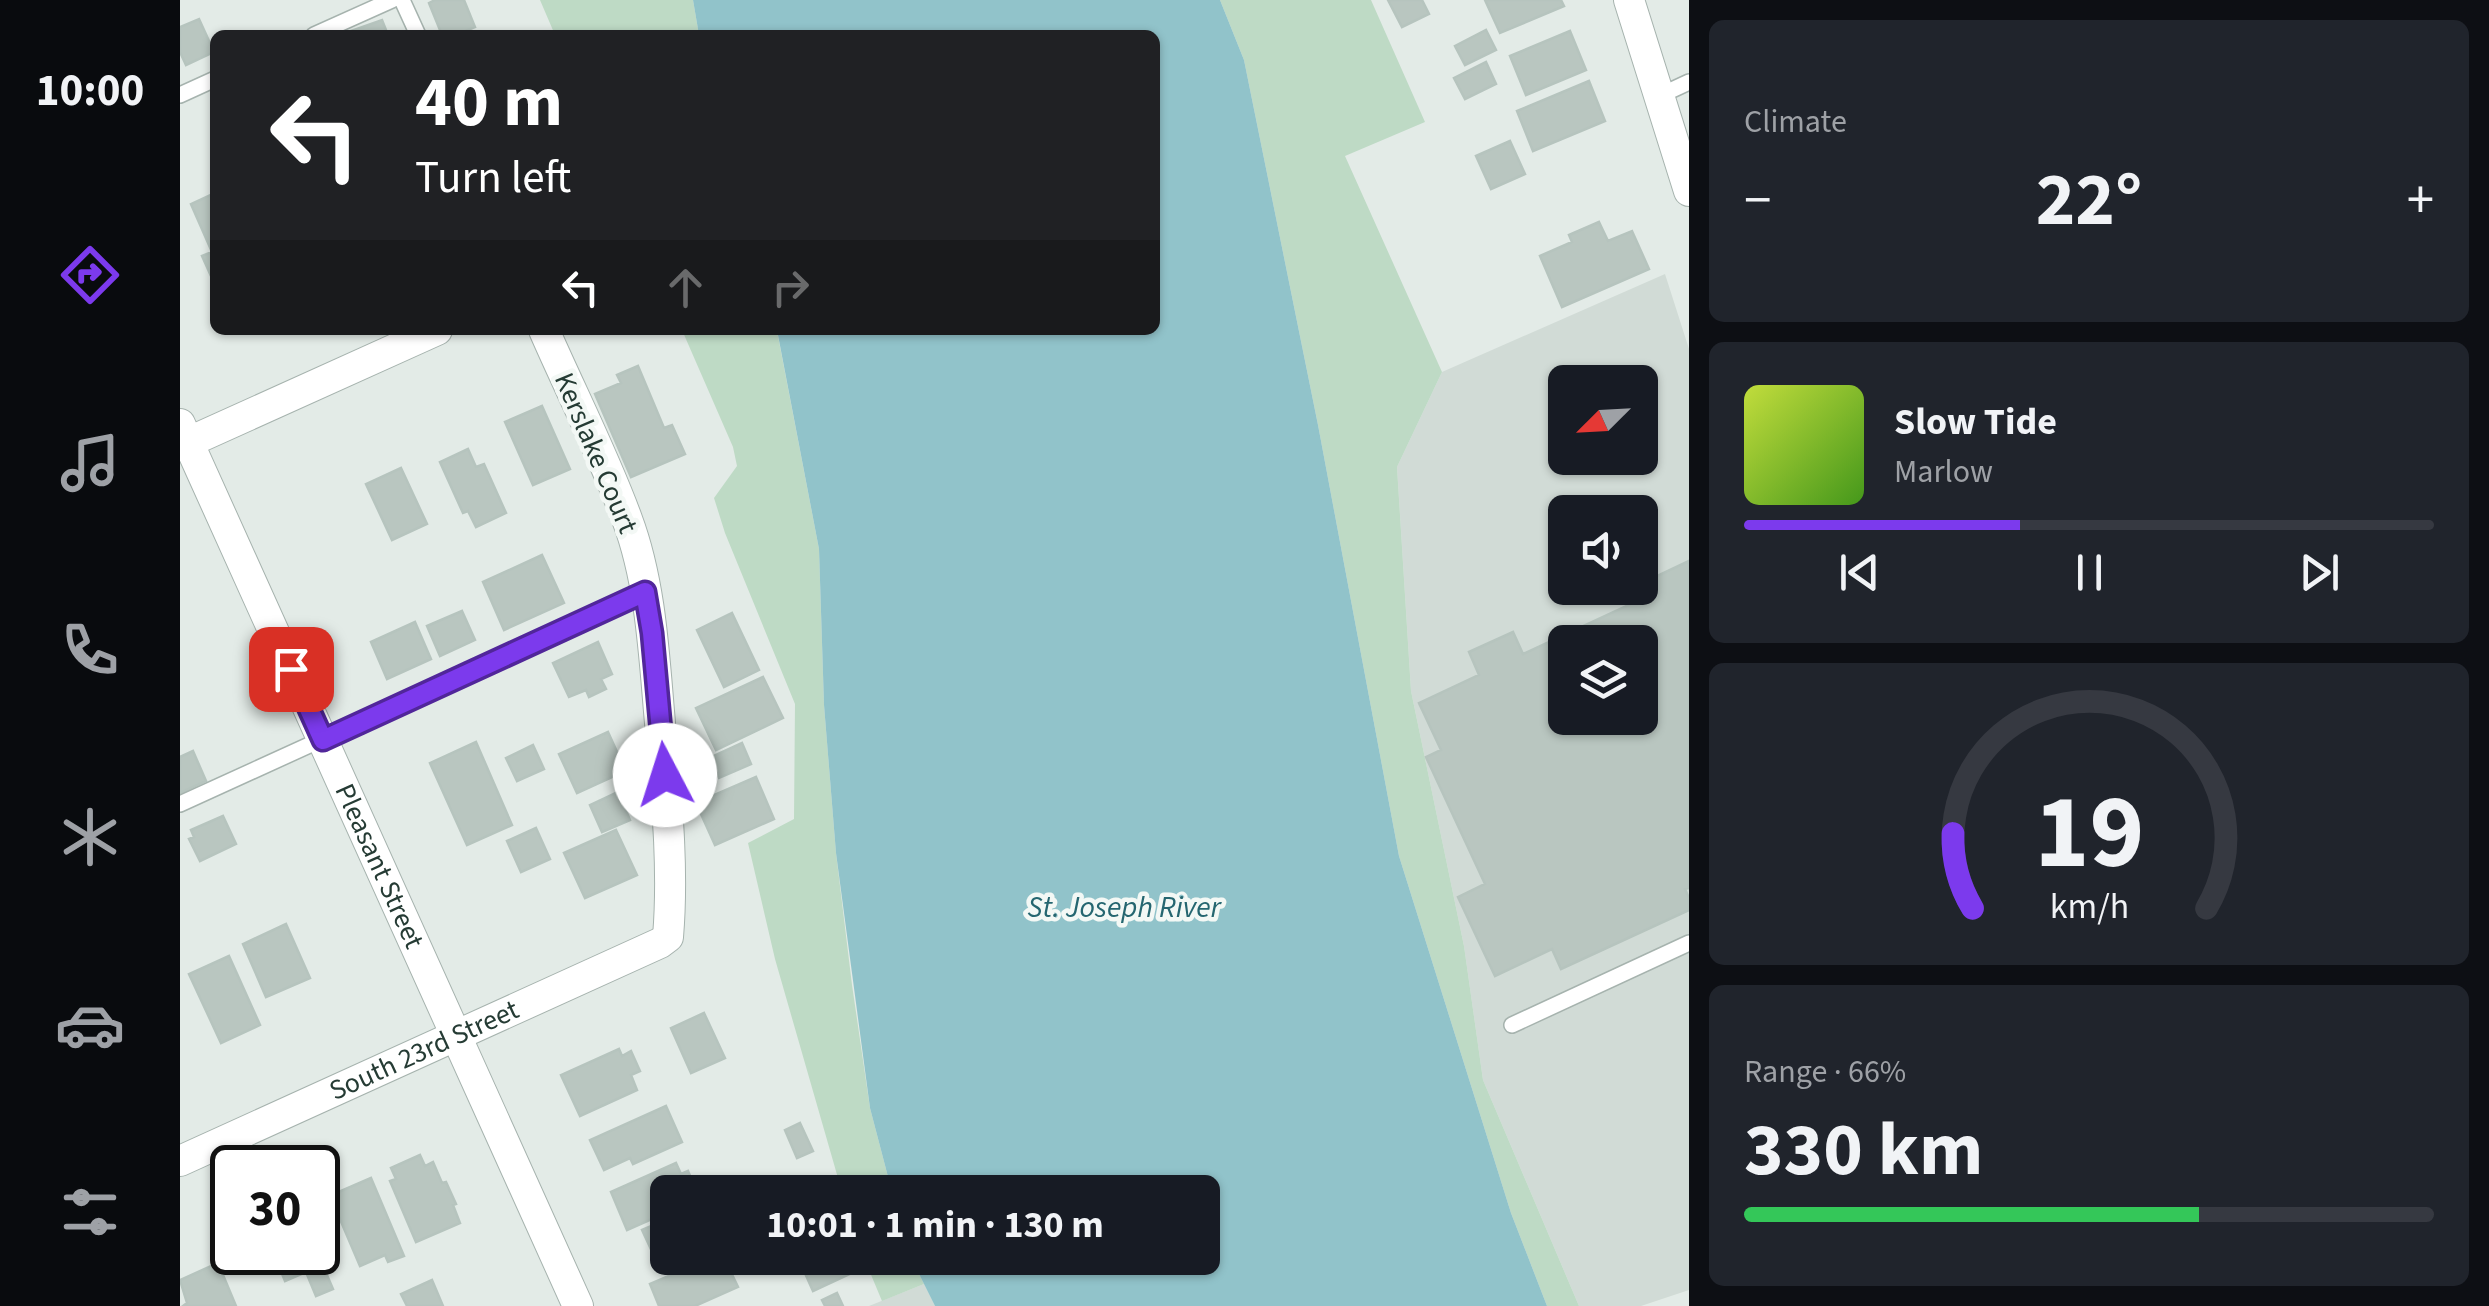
<!DOCTYPE html>
<meta charset="utf-8">
<style>
:root{--surface:#171b24;--page:#20242c;--text:#f1f3f6;--muted:#9ea1a6;--line:#363941;--accent:#7c3aed}
body{margin:0;font-family:"Source Sans 3",sans-serif;background:var(--page);color:var(--text);height:100vh;display:flex;flex-direction:column;font-size:38px;white-space:nowrap}
*{box-sizing:border-box;margin:0}
p{font-size:32px;color:var(--muted)}
.icon{flex:none;width:55px;height:55px;fill:none;stroke:currentColor;stroke-width:2;stroke-linecap:round;stroke-linejoin:round}
.map{position:relative;flex:1;overflow:hidden}
.side{display:flex;flex-direction:column;gap:20px;padding:20px;background:#0d0f14;width:800px}
.side>*{flex:none}
.banner{position:absolute;left:30px;top:30px;width:950px;height:305px;border-radius:15px;box-shadow:0 2px 8px #0004;background:#202124;color:#fff;overflow:hidden}
.needle{width:65px;rotate:246deg}
.tools{position:absolute;left:1368px;top:365px;display:grid;gap:20px}
.tools a{display:grid;place-items:center;width:110px;height:110px;border-radius:15px;background:var(--surface);box-shadow:0 2px 8px #0004;font-size:50px}
.speed{position:absolute;left:30px;top:1145px;display:flex;gap:20px;font-size:50px;font-weight:700;text-align:center}
.speed>*{display:grid;place-content:center;width:130px;height:130px;border-radius:50%;background:var(--surface);box-shadow:0 2px 8px #0004;line-height:1}
.speed .limit{border:5px solid #111;border-radius:15px;background:#fff;color:#111}
.pin{position:absolute;display:grid;place-items:center;width:85px;height:85px;color:#fff;margin:-42px;border-radius:20px;box-shadow:0 5px 15px #0006}
.me{position:absolute;width:110px;margin:-55px;rotate:355deg;stroke-linejoin:round;filter:drop-shadow(0 0 8px #0008)}
.turn{display:flex;align-items:center;gap:35px;height:210px;padding:0 40px;font-size:45px}
.turn .icon{width:130px;height:130px;stroke-width:2.5}
.turn b{display:block;font-size:70px;line-height:85px}
.lanes{display:flex;align-items:center;height:95px;padding:0 40px;background:#0003;justify-content:center;gap:50px;direction:ltr}
.lanes .off{opacity:.35}
.big{font-size:75px;font-weight:700;line-height:1.1}
.side .card{flex:1;display:flex;flex-direction:column;justify-content:center;gap:15px;min-width:0;padding:0 35px;border-radius:15px;background:var(--page)}
.side .dial{align-items:center;gap:0}
.dial svg{height:260px;overflow:visible;fill:none;stroke:var(--line);stroke-width:7;stroke-linecap:round;text-anchor:middle}
.dial text{fill:var(--text);stroke:none}
.song{display:flex;align-items:center;gap:30px}
.cover{width:120px;height:120px;border-radius:15px;background:linear-gradient(135deg,hsl(70 70% 55%),hsl(100 70% 35%))}
.played{height:10px;border-radius:5px;background:linear-gradient(90deg,var(--accent) 40%,var(--line) 40%)}
.keys{display:flex;justify-content:space-around;direction:ltr}
.heat{display:flex;justify-content:space-between;align-items:center;font-size:55px;direction:ltr}
.charge{height:15px;border-radius:8px;background:linear-gradient(90deg,#34c759 66%,var(--line) 0)}
.trip{position:absolute;left:470px;top:1175px;width:570px;height:100px;border-radius:15px;background:var(--surface);box-shadow:0 2px 8px #0004;font-weight:700;line-height:100px;text-align:center}
main{display:flex;flex:1;min-height:0}
.tab-bar{display:flex;flex-direction:column;width:180px;justify-content:space-around;align-items:center;background:#090b0e;color:var(--muted)}
.tab-bar .icon{width:70px;height:70px}
.tab-bar .on{color:var(--accent)}
.tab-bar b{font-size:45px;color:var(--text)}
.map>svg:first-child{display:block}
.built{fill:#d1dbd6;fill-rule:evenodd}
.green{fill:#bedac5}
.water{fill:#91c3ca}
.building{fill:#b9c6c0;stroke:#b6c4be;stroke-width:2.5;fill-rule:evenodd}
.lines{fill:none;stroke-linecap:round;stroke-linejoin:round}
.service-casing{stroke:#a6b3ae;stroke-width:18}
.minor-casing{stroke:#a6b3ae;stroke-width:32}
.tertiary-casing{stroke:#a6b3ae;stroke-width:32}
.service{stroke:#fff;stroke-width:15}
.minor{stroke:#fff;stroke-width:30}
.tertiary{stroke:#fff;stroke-width:30}
.route-casing{stroke:#51269a;stroke-width:25}
.route{stroke:#7c3aed;stroke-width:18}
.labels{text-anchor:middle;dominant-baseline:central;stroke-width:9;stroke-linejoin:round;paint-order:stroke}
.street-label{font-size:28px;fill:#253b34;stroke:#f3f8f5}
.water-label{font-size:30px;font-style:italic;fill:#256670;stroke:#f3f8f5}
</style>
<main>
<nav class="tab-bar">
<b>10:00</b>
<svg class="icon on" aria-label="directions" viewBox="0 0 24 24"><path d="M12 3l9 9-9 9-9-9zM9 14v-3h6M13 9l2 2-2 2"/></svg>
<svg class="icon" aria-label="music" viewBox="0 0 24 24"><path d="M9 18V5l10-2v13"/><circle cx="6" cy="18" r="3"/><circle cx="16" cy="16" r="3"/></svg>
<svg class="icon" aria-label="phone" viewBox="0 0 24 24"><path d="M5 4h4l2 5-3 2q2 4 5 5l2-3 5 2v4C11 20 4 13 5 4z"/></svg>
<svg class="icon" aria-label="climate" viewBox="0 0 24 24"><path d="M12 3v18M4 7l16 10M4 17L20 7"/></svg>
<svg class="icon" aria-label="car" viewBox="0 0 24 24"><path d="M5 17H2v-5l4-1 3-4h7l3 4 3 1v5h-3M9 17h6M6 11h13"/><circle cx="7" cy="17" r="2"/><circle cx="17" cy="17" r="2"/></svg>
<svg class="icon" aria-label="filters" viewBox="0 0 24 24"><path d="M4 7h16M4 17h16"/><circle cx="9" cy="7" r="2"/><circle cx="15" cy="17" r="2"/></svg>
</nav>
<div class="map">
<svg width="1509" height="1306" viewBox="0 0 1509 1306">
<rect width="100%" height="100%" fill="#e3ebe7"/>
<path class="built" d="M 1485,274 L 1509,349 L 1509,1290 L 1461,1306 L 1399,1306 L 1303,1080 L 1284,946 L 1231,691 L 1217,467 L 1262,372 ZM 1385,382 L 1460,382 L 1460,458 L 1385,458 ZM 1385,512 L 1460,512 L 1460,588 L 1385,588 ZM 1385,642 L 1460,642 L 1460,718 L 1385,718 Z
M 744,1284 L 755,1306 L 689,1306 Z"/>
<path class="green" d="M 360,0 L 513,0 L 519,35 L 375,35 Z
M 1040,0 L 1191,0 L 1245,122 L 1165,156 L 1262,372 L 1217,467 L 1231,691 L 1284,946 L 1303,1080 L 1399,1306 L 1367,1306 L 1331,1213 L 1219,856 L 1138,425 L 1064,60 Z
M 502,330 L 597,330 L 598,336 L 639,549 L 644,705 L 656,853 L 672,985 L 690,1108 L 712,1192 L 662,1192 L 595,959 L 568,843 L 614,819 L 615,704 L 545,533 L 534,498 L 557,466 L 553,447 Z
M 684,1258 L 731,1258 L 744,1284 L 702,1301 Z"/>
<path class="water" d="M 513,0 L 1040,0 L 1064,60 L 1138,425 L 1219,856 L 1331,1213 L 1367,1306 L 755,1306 L 731,1258 L 1022,1258 L 1022,1192 L 712,1192 L 690,1108 L 656,853 L 644,705 L 639,549 L 597,330 L 975,330 L 975,35 L 519,35 Z"/>
<path class="building" d="M 255,0 L 284,0 L 295,27 L 276,35 L 262,35 L 249,3 Z
M 1208,0 L 1242,0 L 1249,14 L 1222,27 Z
M 1305,0 L 1381,0 L 1384,6 L 1320,33 Z
M 19,19 L 34,52 L 6,65 L 0,52 L 0,27 Z
M 202,20 L 208,35 L 169,35 L 168,32 Z
M 1306,30 L 1316,50 L 1285,65 L 1275,46 Z
M 1390,31 L 1406,70 L 1346,95 L 1330,56 Z
M 1306,62 L 1316,84 L 1285,99 L 1274,78 Z
M 1409,81 L 1425,121 L 1353,151 L 1337,111 Z
M 1330,141 L 1345,174 L 1311,189 L 1296,156 Z
M 35,193 L 35,285 L 22,256 L 32,252 L 11,204 Z
M 1419,222 L 1428,241 L 1452,231 L 1469,269 L 1382,307 L 1360,256 L 1392,242 L 1389,235 Z
M 458,366 L 484,428 L 492,425 L 505,454 L 451,477 L 415,394 L 441,383 L 437,375 Z
M 362,406 L 390,469 L 353,485 L 325,422 Z
M 288,449 L 296,467 L 304,464 L 326,513 L 296,527 L 288,511 L 283,513 L 260,462 Z
M 221,468 L 247,524 L 212,540 L 186,484 Z
M 362,555 L 384,603 L 324,630 L 303,582 Z
M 1509,561 L 1509,888 L 1505,889 L 1509,898 L 1509,910 L 1381,969 L 1372,949 L 1315,976 L 1278,897 L 1305,884 L 1246,757 L 1261,750 L 1239,703 L 1299,675 L 1289,652 L 1333,632 L 1343,654 L 1466,597 L 1460,584 ZM 1385,642 L 1460,642 L 1460,718 L 1385,718 Z
M 282,611 L 295,640 L 260,656 L 247,626 Z
M 552,613 L 579,670 L 544,687 L 517,630 Z
M 235,622 L 251,659 L 207,679 L 191,642 Z
M 418,642 L 432,674 L 421,679 L 426,689 L 409,697 L 406,690 L 389,697 L 373,663 Z
M 583,677 L 603,718 L 536,750 L 516,708 Z
M 428,732 L 443,765 L 436,768 L 439,774 L 397,793 L 379,754 Z
M 296,742 L 332,825 L 287,845 L 250,763 Z
M 562,743 L 571,764 L 539,778 L 529,758 Z
M 353,745 L 364,769 L 337,781 L 326,758 Z
M 13,751 L 26,781 L 0,793 L 0,757 Z
M 576,777 L 594,819 L 535,845 L 516,803 Z
M 438,792 L 450,820 L 422,832 L 410,805 Z
M 43,816 L 56,844 L 20,861 L 9,839 L 14,837 L 11,830 Z
M 356,828 L 370,859 L 341,872 L 327,841 Z
M 436,830 L 457,875 L 405,898 L 384,853 Z
M 106,924 L 130,978 L 86,997 L 63,944 Z
M 49,956 L 80,1025 L 41,1043 L 9,974 Z
M 524,1013 L 545,1058 L 511,1073 L 491,1028 Z
M 439,1049 L 442,1056 L 451,1051 L 460,1071 L 451,1075 L 457,1090 L 400,1116 L 381,1075 Z
M 486,1106 L 502,1142 L 453,1164 L 450,1158 L 424,1170 L 410,1140 Z
M 620,1123 L 633,1151 L 617,1158 L 605,1130 Z
M 240,1155 L 245,1166 L 253,1162 L 262,1183 L 266,1182 L 276,1204 L 273,1205 L 280,1223 L 236,1242 L 210,1181 L 216,1179 L 211,1168 Z
M 496,1163 L 501,1174 L 508,1171 L 514,1185 L 507,1188 L 509,1192 L 488,1192 L 488,1212 L 447,1230 L 431,1192 Z
M 191,1178 L 224,1256 L 208,1262 L 205,1255 L 180,1266 L 154,1205 L 158,1204 L 154,1194 Z
M 488,1219 L 488,1253 L 475,1258 L 462,1230 Z
M 93,1252 L 137,1252 L 153,1289 L 136,1296 L 126,1272 L 105,1281 Z
M 531,1258 L 544,1258 L 558,1287 L 515,1306 L 479,1306 L 470,1284 Z
M 631,1258 L 665,1258 L 672,1273 L 633,1291 L 620,1262 Z
M 38,1263 L 56,1306 L 3,1306 L 7,1303 L 0,1280 Z
M 252,1280 L 263,1306 L 227,1306 L 221,1294 Z
M 657,1293 L 663,1306 L 645,1306 L 642,1300 Z"/>
<g class="lines">
<g class="service-casing">
<path id="service" d="M 222,0 L 238,35
M 134,35 L 212,0
M 0,95 L 35,79
M 1479,96 L 1509,82
M 0,804 L 465,592
M 1332,1025 L 1509,943"/>
</g>
<g class="minor-casing">
<g id="minor">
<path d="M 1449,0 L 1509,191"/>
<path d="M 0,446 L 257,330"/>
<path id="s1" d="M 0,1161 L 480,943 L 488,937 C 494,866 486,793 480,723 C 474,655 471,583 447,519 C 424,456 391,392 364,330"/>
</g>
</g>
<g class="tertiary-casing">
<g id="tertiary">
<path id="s2" d="M 0,424 L 398,1306"/>
</g>
</g>
<use href="#service" class="service"/>
<use href="#minor" class="minor"/>
<use href="#tertiary" class="tertiary"/>
</g>
<g class="lines">
<g class="route-casing">
<path id="route" d="M 111,669 L 143,740 L 465,592 L 472,633 L 485,775"/>
</g>
<use href="#route" class="route"/>
</g>
<g class="labels">
<g class="street-label">
<text transform="translate(416 453) rotate(67)">Kerslake Court</text>
<text stroke="none"><textPath href="#s2" startOffset="485">Pleasant Street</textPath></text>
<text stroke="none"><textPath href="#s1" startOffset="268">South 23rd Street</textPath></text>
</g>
<g class="water-label">
<text x="944" y="907">St. Joseph River</text>
</g>
</g>
</svg>
<div class="tools">
<a><svg class="needle" viewBox="-14 -14 28 28"><path d="M0-13l5 13h-10z" fill="#e53935"/><path d="M0 13l5-13h-10z" fill="#9ea1a6"/></svg></a>
<a><svg class="icon" aria-label="sound" viewBox="0 0 24 24"><path d="M4 9h4l5-4v14l-5-4H4zM17 9q2 3 0 6"/></svg></a>
<a><svg class="icon" aria-label="layers" viewBox="0 0 24 24"><path d="M12 4l9 5-9 5-9-5zM3 14l9 5 9-5"/></svg></a>
</div>
<div class="speed"><div class="limit">30</div></div>
<div class="pin" style="left:111px;top:669px;background:#d93025"><svg class="icon" aria-label="arrive" viewBox="0 0 24 24"><path d="M6 21V4h12l-3 4 3 4H6"/></svg></div>
<svg class="me" style="left:485px;top:775px" viewBox="-20 -20 40 40"><circle r="19" fill="#fff"/><path d="M0-13L10 11 0 6-10 11z" fill="#7c3aed"/></svg>
<div class="trip">10:01 · 1 min · 130 m</div>
<div class="banner">
<div class="turn"><svg class="icon" aria-label="left" viewBox="0 0 24 24"><path d="M17 20v-9H6M10 6l-5 5 5 5"/></svg><div><b>40 m</b>Turn left</div></div>
<div class="lanes"><svg class="icon" aria-label="left" viewBox="0 0 24 24"><path d="M17 20v-9H6M10 6l-5 5 5 5"/></svg><svg class="icon off" aria-label="ahead" viewBox="0 0 24 24"><path d="M12 20V5M6 11l6-6 6 6"/></svg><svg class="icon off" aria-label="right" viewBox="0 0 24 24"><path d="M7 20v-9h11M14 6l5 5-5 5"/></svg></div>
</div>
</div>
<section class="side">
<div class="card"><p>Climate</p>
<div class="heat"><a>−</a><b class="big">22°</b><a>+</a></div>
</div>
<div class="card">
<div class="song"><i class="cover"></i><div><b>Slow Tide</b><p>Marlow</p></div></div>
<div class="played"></div>
<div class="keys"><svg class="icon" aria-label="previous" viewBox="0 0 24 24"><path d="M18 5L8 12l10 7zM5 5v14"/></svg><svg class="icon" aria-label="pause" viewBox="0 0 24 24"><path d="M8 5v14M16 5v14"/></svg><svg class="icon" aria-label="next" viewBox="0 0 24 24"><path d="M6 5l10 7-10 7zM19 5v14"/></svg></div>
</div>
<div class="card dial"><svg viewBox="0 0 100 80">
<path d="M14 69A42 42 0 1 1 86 69"/>
<path d="M14 69A42 42 0 0 1 8 46" stroke="#7c3aed"/>
<text x="50" y="56" font-size="32" font-weight="700">19</text>
<text x="50" y="72" font-size="11">km/h</text>
</svg></div>
<div class="card"><p>Range · 66%</p><b class="big">330 km</b><div class="charge"></div></div>
</section>
</main>
